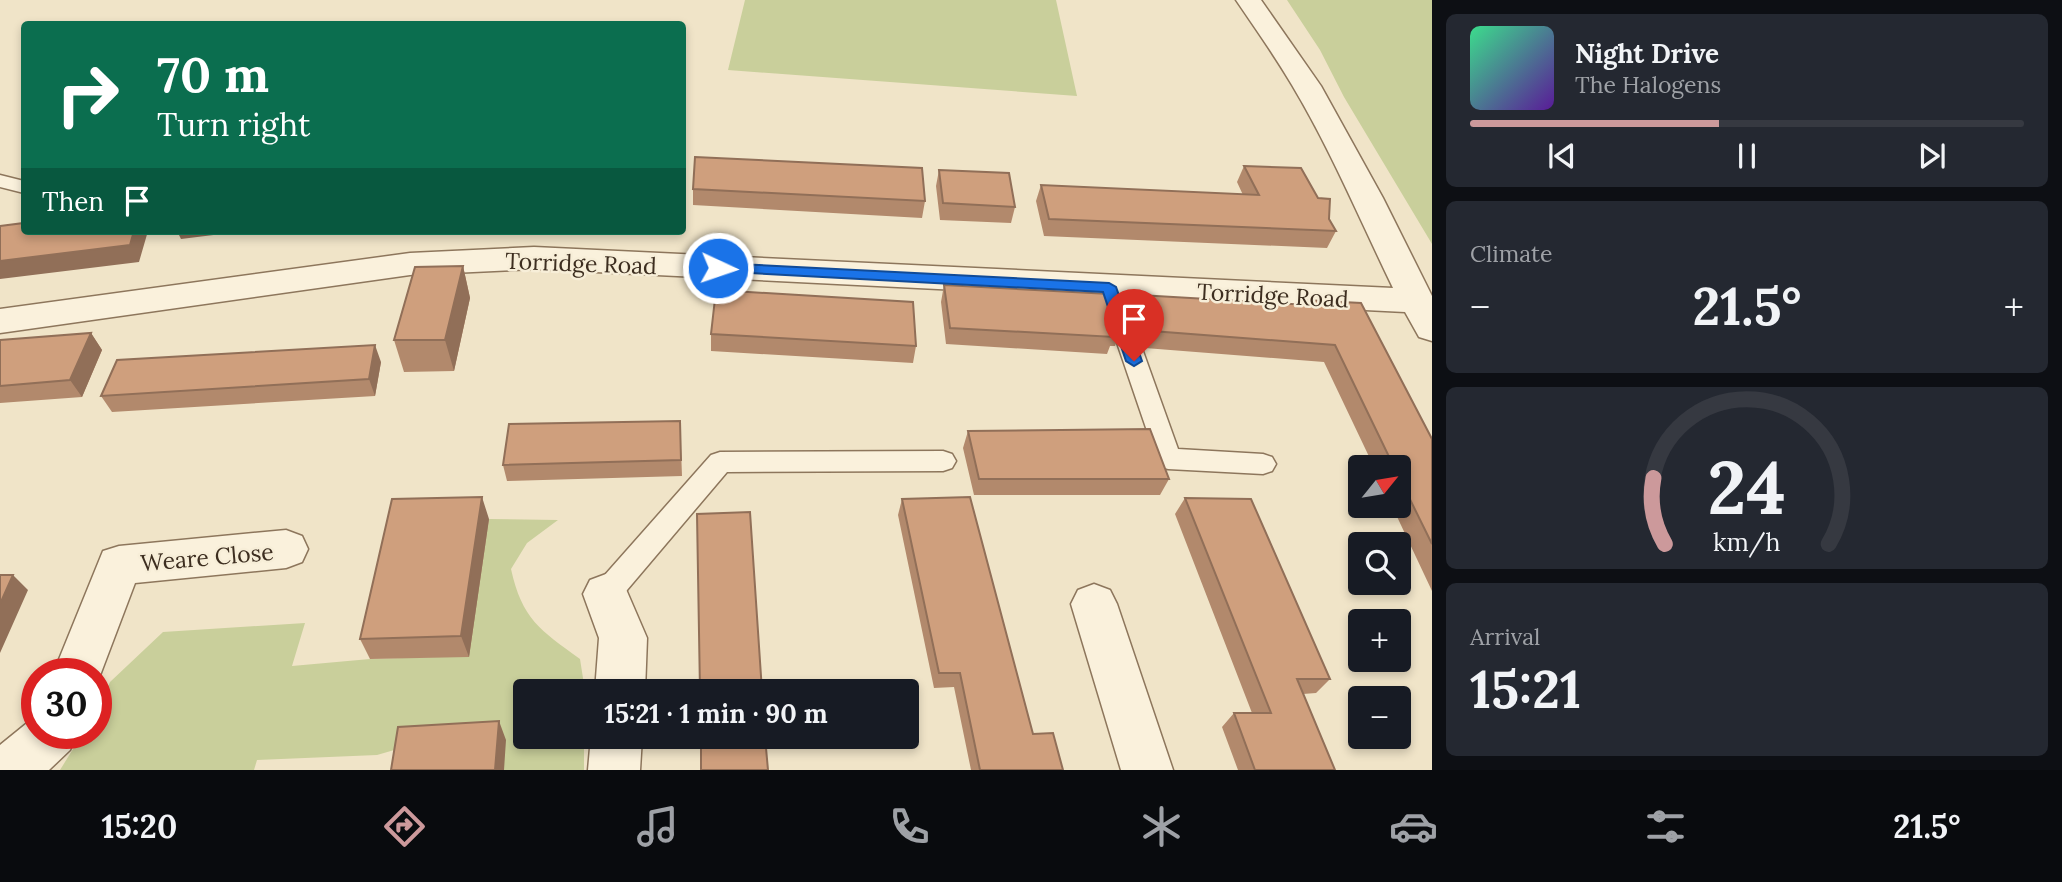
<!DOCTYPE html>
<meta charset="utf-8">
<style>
:root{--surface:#171b24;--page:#242831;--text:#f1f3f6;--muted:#9ea1a6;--line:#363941;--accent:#cc999b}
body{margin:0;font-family:Lora,serif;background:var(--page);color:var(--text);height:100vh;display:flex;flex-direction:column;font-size:26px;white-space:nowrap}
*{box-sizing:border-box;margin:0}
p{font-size:23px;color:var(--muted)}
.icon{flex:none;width:38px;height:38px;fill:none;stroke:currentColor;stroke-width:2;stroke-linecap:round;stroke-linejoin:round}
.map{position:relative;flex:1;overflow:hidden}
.details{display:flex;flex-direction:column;gap:14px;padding:14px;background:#0d0f14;width:630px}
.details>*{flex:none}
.top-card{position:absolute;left:21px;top:21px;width:665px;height:214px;border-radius:7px;box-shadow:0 4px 10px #0003;background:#0b6e4f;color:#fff;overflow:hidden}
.needle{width:46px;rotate:60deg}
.controls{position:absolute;left:1348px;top:455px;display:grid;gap:14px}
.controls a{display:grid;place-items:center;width:63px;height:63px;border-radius:7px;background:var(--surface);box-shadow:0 4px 10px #0003;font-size:35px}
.speed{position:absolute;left:21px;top:658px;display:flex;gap:14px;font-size:35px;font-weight:700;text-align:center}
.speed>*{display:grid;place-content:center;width:91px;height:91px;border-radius:50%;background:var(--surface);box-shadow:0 4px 10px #0003;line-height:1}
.speed .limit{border:10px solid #d22;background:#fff;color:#111}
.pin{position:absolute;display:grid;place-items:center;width:60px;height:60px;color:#fff;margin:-72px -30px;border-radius:50% 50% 50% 0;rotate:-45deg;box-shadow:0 0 7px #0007}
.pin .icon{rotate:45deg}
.me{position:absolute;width:77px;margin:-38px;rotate:93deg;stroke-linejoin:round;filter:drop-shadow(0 0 5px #0008)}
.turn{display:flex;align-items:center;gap:24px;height:147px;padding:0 21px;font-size:32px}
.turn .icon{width:91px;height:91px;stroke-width:2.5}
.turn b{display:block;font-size:49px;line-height:60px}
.then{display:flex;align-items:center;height:66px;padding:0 21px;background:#0003;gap:14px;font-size:26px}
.big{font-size:52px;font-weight:700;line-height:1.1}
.details .card{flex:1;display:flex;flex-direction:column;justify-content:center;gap:10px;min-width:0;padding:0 24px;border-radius:10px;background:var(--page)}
.details .dial{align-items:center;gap:0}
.dial svg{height:182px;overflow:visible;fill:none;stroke:var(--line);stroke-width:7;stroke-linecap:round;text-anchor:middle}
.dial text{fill:var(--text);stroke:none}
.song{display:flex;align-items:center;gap:21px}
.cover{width:84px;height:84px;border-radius:10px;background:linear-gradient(135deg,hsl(150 70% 55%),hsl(270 70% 35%))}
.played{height:7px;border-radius:4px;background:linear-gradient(90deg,var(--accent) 45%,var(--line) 45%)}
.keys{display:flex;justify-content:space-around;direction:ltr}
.heat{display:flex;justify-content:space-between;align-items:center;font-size:38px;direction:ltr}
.trip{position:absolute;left:513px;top:679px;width:406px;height:70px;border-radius:7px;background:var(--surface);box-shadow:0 4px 10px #0003;font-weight:700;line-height:70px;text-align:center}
.dock{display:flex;height:112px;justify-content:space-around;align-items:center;background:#090b0e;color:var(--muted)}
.dock .icon{width:49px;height:49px}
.dock .current{color:var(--accent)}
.dock b{font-size:32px;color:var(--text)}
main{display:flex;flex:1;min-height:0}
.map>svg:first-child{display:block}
.green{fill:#c9cf9b}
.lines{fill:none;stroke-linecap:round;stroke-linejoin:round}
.lane-casing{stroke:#8d765c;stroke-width:3}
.street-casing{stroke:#8d765c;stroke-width:3}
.lane{fill:#faf1dc;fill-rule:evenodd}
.street{fill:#faf1dc;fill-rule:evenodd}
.wall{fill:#b2896c}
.shaded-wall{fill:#916f58}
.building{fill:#cf9f7d;stroke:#916f58;stroke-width:2}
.route{fill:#1a73e8;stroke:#114b97;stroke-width:2}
.labels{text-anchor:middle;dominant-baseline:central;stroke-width:5;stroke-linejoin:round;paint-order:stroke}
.street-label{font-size:23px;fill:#3d2e20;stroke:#f7eed8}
</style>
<main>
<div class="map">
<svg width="1432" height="770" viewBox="0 0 1432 770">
<rect width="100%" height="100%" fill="#f0e4c8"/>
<path class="green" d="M 745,0 L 1056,0 L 1077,96 L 728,70 Z
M 1287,0 L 1432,0 L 1432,244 L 1344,97 L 1320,50 Z
M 489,519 L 558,520 L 527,543 L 511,569 C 522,619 540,630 580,659 L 585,691 L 525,691 L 525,737 L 584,737 L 584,770 L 504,770 L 408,746 L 377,755 L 257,760 L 254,770 L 60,770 L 83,733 L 96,733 L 96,712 L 110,682 L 163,632 L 305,623 L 292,666 L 370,659 L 468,656 Z"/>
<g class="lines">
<g class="lane-casing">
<path id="lane" d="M 0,175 L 24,181 L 24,193 L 0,187 Z
M 1109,280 L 1117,282 L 1120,287 L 1178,449 L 1263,454 L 1272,457 L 1276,464 L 1272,471 L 1263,474 L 1168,469 L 1159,466 L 1098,287 L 1101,282 Z
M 943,451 L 952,454 L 956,461 L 952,468 L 943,471 L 727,472 L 616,603 L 606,607 L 596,603 L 591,594 L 596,585 L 711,455 L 720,452 Z"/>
</g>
<g class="street-casing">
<path id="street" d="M 1236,0 L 1261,0 L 1321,86 L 1383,198 L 1432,296 L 1432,341 L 1419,337 L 1405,312 L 534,269 L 410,275 L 0,333 L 0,309 L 410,253 L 534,247 L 1393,288 C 1360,220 1331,150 1292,85 C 1275,56 1255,28 1236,0 Z
M 286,530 L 302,536 L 308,549 L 302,562 L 286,568 L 135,583 L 96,686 L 96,674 L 53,674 L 103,551 L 119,546 Z
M 606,574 L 622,580 L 647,638 L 645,691 L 595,691 L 599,638 L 583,594 L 590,580 Z
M 1094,584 L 1110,590 L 1117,604 L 1173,770 L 1121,770 L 1071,604 L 1078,590 Z
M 37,715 L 37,733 L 77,733 L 70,750 L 49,770 L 0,770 L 0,745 Z
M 591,737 L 642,737 L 640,770 L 588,770 Z"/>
</g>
<use href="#lane" class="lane"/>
<use href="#street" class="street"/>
</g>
<path class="wall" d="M 1244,166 L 1329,219 L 1336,231 L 1327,248 L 1044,236 L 1036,201 L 1041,185 L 1243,195 L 1237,182 Z
M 939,170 L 1015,207 L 1011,223 L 940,220 L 936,186 Z
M 693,189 L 925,201 L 922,218 L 693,205 Z
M 463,266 L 470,298 L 454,371 L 404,372 L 394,340 Z
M 944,285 L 1122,329 L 1115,346 L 1110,346 L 1107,354 L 946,344 L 941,302 Z
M 1139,295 L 1303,305 L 1306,300 L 1432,439 L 1432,591 L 1392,506 L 1398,506 L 1398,467 L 1374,467 L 1324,362 L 1145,348 L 1132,312 Z
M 91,333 L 102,350 L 82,397 L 0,403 L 0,340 Z
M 711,334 L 916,346 L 913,363 L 711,351 Z
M 381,362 L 375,396 L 112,412 L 101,396 Z
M 680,421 L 682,476 L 507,481 L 503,465 Z
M 968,431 L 1169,479 L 1160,495 L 974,495 L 963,448 Z
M 1185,498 L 1330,679 L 1316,693 L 1303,694 L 1335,770 L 1238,770 L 1222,727 L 1234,713 L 1252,713 L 1175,514 Z
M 902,499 L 1033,734 L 1063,770 L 971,770 L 954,687 L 934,688 L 898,515 Z
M 489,519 L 469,657 L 370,659 L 360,639 Z"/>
<path class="shaded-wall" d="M 134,231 L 148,231 L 139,262 L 0,279 L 0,261 Z
M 177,231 L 246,231 L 181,239 Z
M 463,266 L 470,298 L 454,371 L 445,340 Z
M 91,333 L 102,350 L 82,397 L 70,380 Z
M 375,345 L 381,362 L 375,396 L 369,379 Z
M 482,497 L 489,519 L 469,657 L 461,636 Z
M 13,575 L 28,590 L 0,653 L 0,604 Z
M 499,721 L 506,740 L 504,770 L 495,770 Z"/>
<path class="building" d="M 695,157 L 922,168 L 925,201 L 693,189 Z
M 1244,166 L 1301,168 L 1318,198 L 1330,199 L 1329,219 L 1336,231 L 1049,219 L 1041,185 L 1259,195 Z
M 939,170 L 1009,173 L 1015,207 L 943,203 Z
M 24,223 L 24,231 L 134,231 L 130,245 L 0,261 L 0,226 Z
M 463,266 L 445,340 L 394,340 L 415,267 Z
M 944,285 L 1110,294 L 1122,329 L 1111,328 L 1114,337 L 950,328 Z
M 716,290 L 913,302 L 916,346 L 711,334 Z
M 1139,295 L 1308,305 L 1306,300 L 1361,303 L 1432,439 L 1432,544 L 1398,475 L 1398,467 L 1394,467 L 1335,345 L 1152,331 Z
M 91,333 L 70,380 L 0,386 L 0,340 Z
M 375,345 L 369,379 L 101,396 L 117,360 Z
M 680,421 L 681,460 L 503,465 L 509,424 Z
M 1150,429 L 1169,479 L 979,479 L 968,431 Z
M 482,497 L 461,636 L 360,639 L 392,499 Z
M 970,497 L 1033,734 L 1053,733 L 1063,770 L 980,770 L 960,673 L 939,673 L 902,499 Z
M 1185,498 L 1251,499 L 1330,679 L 1297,679 L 1335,770 L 1255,770 L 1234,713 L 1271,713 Z
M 750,512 L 762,691 L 700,691 L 697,514 Z
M 0,575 L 13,575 L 0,604 Z
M 499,721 L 495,770 L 391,770 L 398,727 Z
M 701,737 L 765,737 L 768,770 L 701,770 Z"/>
<path class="route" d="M 718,263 L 1109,283 L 1116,287 L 1142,361 L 1134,366 L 1126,361 L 1103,292 L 713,271 L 713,264 Z"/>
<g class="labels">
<g class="street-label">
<text transform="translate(581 263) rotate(2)">Torridge Road</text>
<text transform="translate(1273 295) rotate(3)">Torridge Road</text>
<text transform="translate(207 557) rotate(-5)">Weare Close</text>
</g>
</g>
</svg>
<div class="controls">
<a><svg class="needle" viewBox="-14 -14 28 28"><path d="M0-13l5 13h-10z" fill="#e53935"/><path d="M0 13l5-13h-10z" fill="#9ea1a6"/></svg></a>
<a><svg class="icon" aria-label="search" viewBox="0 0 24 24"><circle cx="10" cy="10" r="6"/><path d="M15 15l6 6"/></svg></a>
<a>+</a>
<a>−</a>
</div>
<div class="speed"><div class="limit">30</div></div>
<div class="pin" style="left:1134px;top:361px;background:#d93025"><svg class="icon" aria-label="arrive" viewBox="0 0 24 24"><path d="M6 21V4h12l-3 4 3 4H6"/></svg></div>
<svg class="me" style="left:718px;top:268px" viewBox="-20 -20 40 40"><circle r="17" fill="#1a73e8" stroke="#fff" stroke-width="3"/><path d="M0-11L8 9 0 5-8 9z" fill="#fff"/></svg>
<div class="trip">15:21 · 1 min · 90 m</div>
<div class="top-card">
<div class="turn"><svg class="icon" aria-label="right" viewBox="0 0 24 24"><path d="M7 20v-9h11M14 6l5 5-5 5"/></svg><div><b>70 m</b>Turn right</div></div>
<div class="then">Then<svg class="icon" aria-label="arrive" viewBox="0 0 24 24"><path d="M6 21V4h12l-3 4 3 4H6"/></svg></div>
</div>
</div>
<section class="details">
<div class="card">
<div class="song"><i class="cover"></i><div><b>Night Drive</b><p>The Halogens</p></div></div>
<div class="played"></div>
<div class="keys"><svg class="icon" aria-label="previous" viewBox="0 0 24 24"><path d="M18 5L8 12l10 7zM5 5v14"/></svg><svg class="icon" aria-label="pause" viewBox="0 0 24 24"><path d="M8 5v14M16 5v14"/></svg><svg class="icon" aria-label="next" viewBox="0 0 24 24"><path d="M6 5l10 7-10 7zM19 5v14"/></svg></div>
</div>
<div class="card"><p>Climate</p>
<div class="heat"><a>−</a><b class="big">21.5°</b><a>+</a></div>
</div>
<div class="card dial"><svg viewBox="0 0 100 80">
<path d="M14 69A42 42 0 1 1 86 69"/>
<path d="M14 69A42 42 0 0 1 9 40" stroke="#cc999b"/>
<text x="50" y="56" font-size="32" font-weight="700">24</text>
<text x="50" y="72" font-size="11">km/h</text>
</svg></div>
<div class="card"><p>Arrival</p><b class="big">15:21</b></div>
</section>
</main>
<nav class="dock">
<b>15:20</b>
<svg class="icon current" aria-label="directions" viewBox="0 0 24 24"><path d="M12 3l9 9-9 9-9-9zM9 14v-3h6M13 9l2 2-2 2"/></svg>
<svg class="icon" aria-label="music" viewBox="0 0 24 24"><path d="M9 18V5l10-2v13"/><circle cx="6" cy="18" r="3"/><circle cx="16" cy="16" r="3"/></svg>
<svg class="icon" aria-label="phone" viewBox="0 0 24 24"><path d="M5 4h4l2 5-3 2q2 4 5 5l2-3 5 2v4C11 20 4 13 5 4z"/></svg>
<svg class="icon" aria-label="climate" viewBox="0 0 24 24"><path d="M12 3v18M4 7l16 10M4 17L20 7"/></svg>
<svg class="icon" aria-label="car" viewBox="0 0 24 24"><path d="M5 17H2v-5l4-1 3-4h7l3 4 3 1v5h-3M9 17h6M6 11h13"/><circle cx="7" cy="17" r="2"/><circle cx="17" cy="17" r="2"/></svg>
<svg class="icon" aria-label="filters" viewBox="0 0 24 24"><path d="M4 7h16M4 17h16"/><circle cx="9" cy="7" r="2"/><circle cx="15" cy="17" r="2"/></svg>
<b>21.5°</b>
</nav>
